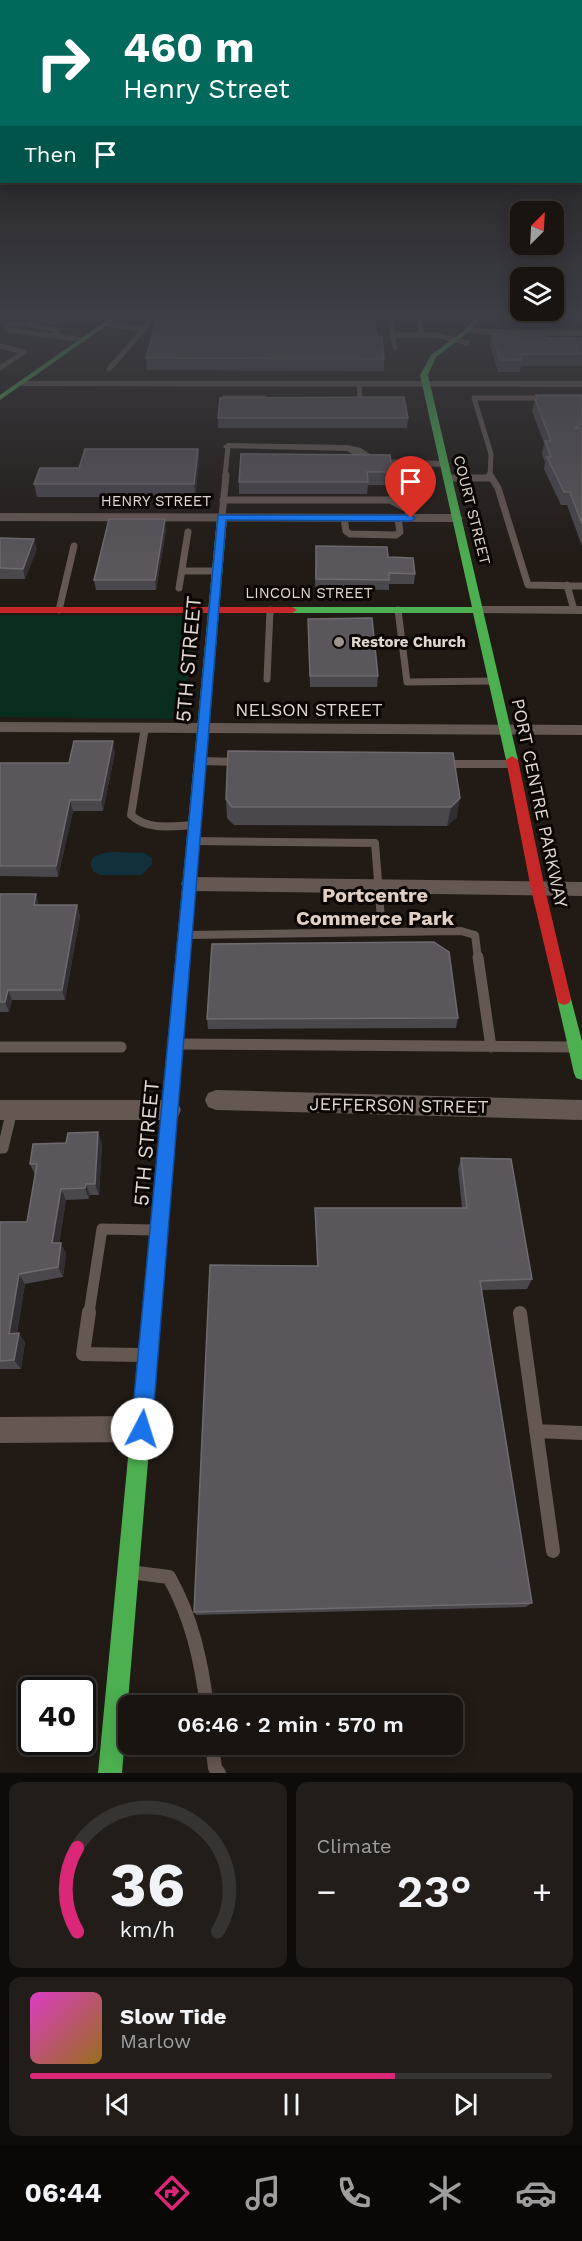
<!DOCTYPE html>
<meta charset="utf-8">
<style>
:root{--surface:#191410;--page:#221d19;--text:#f1f3f6;--muted:#9f9e9f;--line:#373330;--accent:#db2777}
body{margin:0;font-family:"Work Sans",sans-serif;background:var(--page);color:var(--text);height:100vh;display:flex;flex-direction:column;font-size:22px;white-space:nowrap}
*{box-sizing:border-box;margin:0}
p{font-size:20px;color:var(--muted)}
.icon{flex:none;width:33px;height:33px;fill:none;stroke:currentColor;stroke-width:2;stroke-linecap:round;stroke-linejoin:round}
.map{position:relative;height:1773px;overflow:hidden}
.sheet{display:flex;flex-direction:column;gap:9px;padding:9px;background:#0e0b09;flex:1}
.sheet>*{flex:none}
.guide{position:absolute;left:0px;top:0px;width:582px;height:183px;box-shadow:0 3px 15px #0003,0 0 0 2px var(--line);background:#00695c;color:#fff;overflow:hidden}
.needle{width:39px;rotate:24deg}
.controls{position:absolute;left:510px;top:201px;display:grid;gap:12px}
.controls a{display:grid;place-items:center;width:54px;height:54px;border-radius:12px;background:var(--surface);box-shadow:0 3px 15px #0003,0 0 0 2px var(--line);font-size:30px}
.speed{position:absolute;left:18px;top:1677px;display:flex;gap:12px;font-size:30px;font-weight:700;text-align:center}
.speed>*{display:grid;place-content:center;width:78px;height:78px;border-radius:50%;background:var(--surface);box-shadow:0 3px 15px #0003,0 0 0 2px var(--line);line-height:1}
.speed .limit{border:3px solid #111;border-radius:9px;background:#fff;color:#111}
.pin{position:absolute;display:grid;place-items:center;width:51px;height:51px;color:#fff;margin:-62px -26px;border-radius:50% 50% 50% 0;rotate:-45deg;box-shadow:0 0 6px #0007}
.pin .icon{rotate:45deg}
.me{position:absolute;width:66px;margin:-33px;rotate:5deg;stroke-linejoin:round;filter:drop-shadow(0 0 4px #0008)}
.turn{display:flex;align-items:center;gap:21px;height:126px;padding:0 24px;font-size:27px}
.turn .icon{width:78px;height:78px;stroke-width:2.5}
.turn b{display:block;font-size:42px;line-height:51px}
.then{display:flex;align-items:center;height:57px;padding:0 24px;background:#0003;gap:12px;font-size:22px}
.big{font-size:45px;font-weight:600;line-height:1.1}
.sheet .widget{flex:1;display:flex;flex-direction:column;justify-content:center;gap:9px;min-width:0;padding:0 21px;border-radius:12px;background:var(--page)}
.sheet .dial{align-items:center;gap:0}
.dial svg{height:156px;overflow:visible;fill:none;stroke:var(--line);stroke-width:7;stroke-linecap:round;text-anchor:middle}
.dial text{fill:var(--text);stroke:none}
.song{display:flex;align-items:center;gap:18px}
.cover{width:72px;height:72px;border-radius:9px;background:linear-gradient(135deg,hsl(310 70% 55%),hsl(40 70% 35%))}
.played{height:6px;border-radius:3px;background:linear-gradient(90deg,var(--accent) 70%,var(--line) 70%)}
.keys{display:flex;justify-content:space-around;direction:ltr}
.heat{display:flex;justify-content:space-between;align-items:center;font-size:33px;direction:ltr}
.sheet .tiles{flex:1;display:grid;gap:9px;grid-template-columns:1fr 1fr}
.widget:last-child{grid-column:span 2}
.trip{position:absolute;left:118px;top:1695px;width:345px;height:60px;border-radius:12px;background:var(--surface);box-shadow:0 3px 15px #0003,0 0 0 2px var(--line);font-weight:600;line-height:60px;text-align:center}
.dock{display:flex;height:96px;justify-content:space-around;align-items:center;background:#0a0806;color:var(--muted)}
.dock .icon{width:42px;height:42px}
.dock .current{color:var(--accent)}
.dock b{font-size:27px;color:var(--text)}
.map>svg:first-child{display:block}
.green{fill:#0a2e1e}
.water{fill:#10313b}
.lines{fill:none;stroke-linecap:round;stroke-linejoin:round}
.lane-far4{stroke:#655751;stroke-width:5}
.lane-far3{stroke:#655751;stroke-width:7}
.lane-far2{stroke:#655751;stroke-width:8}
.lane-far1{stroke:#655751;stroke-width:11}
.lane{stroke:#655751;stroke-width:14}
.street{fill:#655751;fill-rule:evenodd}
.fast{fill:#4caf50;fill-rule:evenodd}
.jam{fill:#c62828;fill-rule:evenodd}
.wall{fill:#4a474d}
.shaded-wall{fill:#332e31}
.building{fill:#5a565b;stroke:#6f6a6d;stroke-width:1.5}
.route{fill:#1a73e8;stroke:#114b97;stroke-width:1.5}
.poi-dot{fill:#9d948f;stroke:#0b0603;stroke-width:2}
.labels{text-anchor:middle;dominant-baseline:central;stroke-width:6;stroke-linejoin:round;paint-order:stroke}
.far-street-label{font-size:15px;fill:#e0d6d0;stroke:#0b0603}
.far-poi-label{font-size:15px;font-weight:bold;fill:#e0d6d0;stroke:#0b0603;text-anchor:start}
.street-label{font-size:18px;fill:#e0d6d0;stroke:#0b0603}
.neighbourhood-label{font-size:20px;font-weight:bold;fill:#e1cfc3;stroke:#0b0603}
.near-street-label{font-size:21px;fill:#e0d6d0;stroke:#0b0603}
</style>
<div class="map">
<svg width="582" height="1773" viewBox="0 0 582 1773">
<rect width="100%" height="100%" fill="#211a15"/>
<path class="green" d="M 0,615 L 196,616 L 182,719 L 0,717 Z"/>
<path class="water" d="M 112,852 L 144,853 L 152,858 L 152,864 L 142,875 L 100,875 L 94,872 C 84,857 99,853 112,852 Z"/>
<g class="lines">
<path class="lane-far4" d="M 4,314 L 34,319
M 28,324 L 35,319 L 60,323 L 76,314
M 106,324 L 144,329 L 109,369
M 144,329 L 155,314
M 57,334 L 57,330 L 26,324 L 5,324 L 10,330 L 83,340
M 392,335 L 436,335 L 467,343
M 0,346 L 24,352 L 0,368
M 395,348 L 389,314 L 418,314 L 422,334
M 359,383 L 360,398
M 224,398 L 264,398
M 225,476 L 228,446
M 490,476 L 491,454 L 474,398 L 547,398"/>
<path class="lane-far3" d="M 490,475 L 498,488 L 528,585 L 582,586
M 447,478 L 490,478
M 223,500 L 390,500 L 407,509 L 411,518
M 222,517 L 226,475
M 344,518 L 346,531 L 350,534 L 396,535 L 400,532 L 398,518
M 182,571 L 217,571
M 567,585 L 574,610
M 179,588 L 188,532
M 59,610 L 74,546
M 398,610 L 407,682 L 494,681
M 267,679 L 270,610"/>
<path class="lane-far2" d="M 145,727 L 131,815 C 148,831 172,826 194,825
M 200,761 L 240,762
M 443,764 L 512,764
M 194,841 L 375,843 L 382,932
M 188,935 L 461,931 L 475,935 L 478,959"/>
<path class="lane-far1" d="M 478,957 L 491,1047
M 178,1044 L 572,1047
M 0,1047 L 121,1047
M 0,1148 L 3,1148 L 12,1110
M 89,1313 L 102,1229 L 154,1230"/>
<path class="lane" d="M 89,1312 L 83,1354 L 140,1355
M 520,1313 L 553,1551
M 536,1431 L 582,1433
M 137,1573 L 169,1577 C 192,1618 201,1660 207,1706
M 212,1744 L 215,1768 L 219,1773"/>
<path class="street" d="M 468,326 L 485,329 L 582,330 L 582,336 L 485,335 L 465,331 L 464,329 Z
M 19,381 L 582,381 L 582,387 L 22,386 L 17,383 Z
M 228,443 L 347,445 L 361,448 L 377,459 L 443,461 L 449,464 L 443,467 L 374,465 L 347,451 L 224,448 L 223,446 Z
M 0,513 L 457,514 L 463,518 L 457,522 L 0,521 Z
M 479,606 L 582,606 L 582,614 L 474,613 L 474,607 Z
M 0,722 L 582,725 L 582,735 L 0,732 Z
M 190,877 L 582,882 L 582,896 L 190,891 L 184,889 L 181,884 L 184,879 Z
M 216,1090 L 582,1100 L 582,1120 L 216,1110 L 208,1107 L 205,1100 L 208,1093 Z
M 0,1100 L 170,1100 L 178,1103 L 181,1110 L 178,1117 L 170,1120 L 0,1120 Z
M 142,1416 L 151,1420 L 155,1429 L 151,1438 L 142,1442 L 0,1443 L 0,1417 Z"/>
<path class="fast" d="M 116,314 L 123,314 L 0,400 L 0,395 Z
M 477,314 L 483,314 L 469,332 L 436,357 L 428,375 L 518,760 L 512,764 L 506,760 L 473,613 L 292,613 L 287,610 L 292,607 L 472,607 L 420,375 L 431,355 L 465,330 Z
M 222,514 L 227,517 L 177,1111 L 175,1116 L 169,1118 L 163,1116 L 161,1111 L 217,517 Z
M 564,993 L 569,995 L 571,999 L 582,1041 L 582,1080 L 576,1078 L 574,1073 L 557,999 L 559,995 Z
M 156,1249 L 162,1252 L 165,1258 L 122,1773 L 98,1773 L 147,1258 L 150,1252 Z"/>
<path class="jam" d="M 0,607 L 292,607 L 297,610 L 292,613 L 0,613 Z
M 512,756 L 518,760 L 545,889 L 571,999 L 569,1003 L 564,1005 L 559,1003 L 557,999 L 531,889 L 506,760 Z
M 169,1104 L 175,1106 L 177,1111 L 165,1258 L 162,1264 L 156,1267 L 150,1264 L 147,1258 L 161,1111 L 163,1106 Z"/>
</g>
<path class="wall" d="M 561,314 L 582,314 L 582,320 L 564,320 Z
M 492,334 L 546,338 L 582,338 L 582,366 L 521,366 L 520,372 L 498,372 L 490,345 Z
M 377,335 L 384,359 L 384,371 L 147,370 L 146,358 Z
M 536,395 L 582,395 L 582,546 L 567,505 L 561,505 L 544,469 L 545,462 L 542,454 L 544,443 L 532,411 Z
M 218,418 L 408,418 L 407,428 L 218,428 Z
M 198,449 L 199,461 L 195,497 L 37,497 L 34,484 L 79,468 Z
M 241,454 L 392,472 L 391,485 L 368,485 L 367,494 L 239,494 L 239,482 Z
M 166,530 L 156,590 L 96,590 L 94,580 Z
M 0,538 L 37,549 L 25,579 L 0,579 Z
M 316,546 L 388,557 L 415,574 L 414,584 L 389,584 L 389,590 L 315,589 Z
M 308,619 L 378,676 L 377,687 L 310,687 Z
M 115,752 L 103,811 L 73,811 L 58,877 L 0,876 L 0,763 L 69,763 Z
M 453,753 L 457,817 L 447,826 L 234,825 L 227,818 L 226,799 Z
M 0,894 L 39,905 L 77,905 L 80,916 L 65,1000 L 12,1000 L 9,1012 L 0,1012 Z
M 458,1018 L 456,1028 L 208,1029 L 207,1019 Z
M 102,1144 L 99,1195 L 90,1195 L 89,1199 L 66,1200 L 59,1243 L 66,1253 L 63,1277 L 25,1284 L 17,1333 L 25,1342 L 21,1369 L 0,1369 L 0,1222 L 27,1222 L 35,1175 L 30,1164 Z
M 461,1158 L 532,1279 L 527,1289 L 482,1290 L 532,1603 L 526,1607 L 196,1615 L 194,1612 L 317,1266 L 315,1218 L 315,1208 L 462,1208 L 458,1169 Z"/>
<path class="shaded-wall" d="M 198,449 L 199,461 L 195,497 L 194,484 Z
M 165,519 L 166,530 L 156,590 L 155,580 Z
M 34,539 L 37,549 L 25,579 L 23,569 Z
M 113,741 L 115,752 L 103,811 L 101,800 Z
M 460,798 L 457,817 L 447,826 L 451,807 Z
M 70,800 L 73,811 L 58,877 L 56,866 Z
M 36,894 L 39,904 L 37,916 L 34,905 Z
M 77,905 L 80,916 L 65,1000 L 62,990 Z
M 8,990 L 12,1000 L 9,1012 L 5,1002 Z
M 98,1132 L 102,1144 L 99,1195 L 95,1184 Z
M 86,1184 L 90,1195 L 89,1199 L 85,1188 Z
M 61,1189 L 66,1200 L 58,1253 L 52,1243 Z
M 61,1243 L 66,1253 L 63,1277 L 58,1267 Z
M 19,1274 L 25,1284 L 15,1343 L 9,1334 Z
M 19,1333 L 25,1342 L 21,1369 L 14,1360 Z"/>
<path class="building" d="M 158,314 L 374,314 L 377,335 L 382,337 L 384,359 L 146,358 Z
M 492,334 L 544,334 L 546,338 L 582,338 L 582,354 L 520,354 L 522,360 L 500,360 Z
M 536,395 L 582,395 L 582,424 L 574,428 L 582,428 L 582,524 L 570,492 L 564,492 L 547,457 L 551,457 L 545,441 L 551,441 L 535,399 L 538,399 Z
M 404,397 L 408,418 L 218,418 L 220,398 Z
M 85,449 L 198,449 L 194,484 L 34,484 L 40,468 L 79,468 Z
M 241,454 L 390,455 L 392,472 L 367,472 L 368,482 L 239,482 Z
M 109,519 L 165,519 L 155,580 L 94,580 Z
M 0,538 L 34,539 L 23,569 L 0,568 Z
M 316,546 L 387,547 L 388,557 L 413,558 L 415,574 L 389,573 L 389,580 L 316,579 Z
M 372,618 L 378,676 L 310,676 L 308,619 Z
M 74,741 L 113,741 L 101,800 L 70,800 L 56,866 L 0,866 L 0,763 L 69,763 Z
M 228,751 L 453,753 L 460,798 L 451,807 L 232,807 L 226,799 Z
M 0,894 L 36,894 L 34,905 L 77,905 L 62,990 L 8,990 L 5,1002 L 0,1002 Z
M 434,942 L 449,952 L 458,1018 L 207,1019 L 212,944 Z
M 98,1132 L 95,1184 L 86,1184 L 85,1188 L 61,1189 L 52,1243 L 61,1243 L 58,1267 L 19,1274 L 9,1334 L 19,1333 L 14,1360 L 0,1361 L 0,1222 L 27,1222 L 37,1164 L 30,1164 L 33,1144 L 66,1143 L 68,1133 Z
M 461,1158 L 511,1159 L 532,1279 L 480,1281 L 532,1603 L 194,1612 L 210,1265 L 318,1266 L 315,1208 L 467,1208 Z"/>
<linearGradient id="sky" x2="0" y2="1"><stop stop-color="#120e0c"/><stop offset="0.56" stop-color="#3d3e46"/><stop offset="1" stop-color="#3d3e46" stop-opacity="0"/></linearGradient>
<rect width="582" height="562" fill="url(#sky)"/>
<path class="route" d="M 218,515 L 411,515 L 415,518 L 411,521 L 226,520 L 152,1429 L 149,1436 L 142,1439 L 134,1436 L 131,1429 Z"/>
<circle class="poi-dot" cx="339" cy="642" r="6"/>
<g class="labels">
<g class="far-street-label">
<text x="156" y="501">HENRY STREET</text>
<text transform="translate(472 510) rotate(76)">COURT STREET</text>
<text x="309" y="593">LINCOLN STREET</text>
</g>
<g class="far-poi-label">
<text x="351" y="642">Restore Church</text>
</g>
<g class="street-label">
<text x="309" y="709">NELSON STREET</text>
<text transform="translate(540 803) rotate(78)">PORT CENTRE PARKWAY</text>
<text transform="translate(399 1105) rotate(1)">JEFFERSON STREET</text>
</g>
<g class="neighbourhood-label">
<text x="375" y="895">Portcentre<tspan x="375" dy="23">Commerce Park</tspan></text>
</g>
<g class="near-street-label">
<text transform="translate(188 659) rotate(-85)">5TH STREET</text>
<text transform="translate(146 1143) rotate(-85)">5TH STREET</text>
</g>
</g>
</svg>
<div class="controls">
<a><svg class="needle" viewBox="-14 -14 28 28"><path d="M0-13l5 13h-10z" fill="#e53935"/><path d="M0 13l5-13h-10z" fill="#9f9e9f"/></svg></a>
<a><svg class="icon" aria-label="layers" viewBox="0 0 24 24"><path d="M12 4l9 5-9 5-9-5zM3 14l9 5 9-5"/></svg></a>
</div>
<div class="speed"><div class="limit">40</div></div>
<div class="pin" style="left:411px;top:518px;background:#d93025"><svg class="icon" aria-label="arrive" viewBox="0 0 24 24"><path d="M6 21V4h12l-3 4 3 4H6"/></svg></div>
<svg class="me" style="left:142px;top:1429px" viewBox="-20 -20 40 40"><circle r="19" fill="#fff"/><path d="M0-13L10 11 0 6-10 11z" fill="#1a73e8"/></svg>
<div class="trip">06:46 · 2 min · 570 m</div>
<div class="guide">
<div class="turn"><svg class="icon" aria-label="right" viewBox="0 0 24 24"><path d="M7 20v-9h11M14 6l5 5-5 5"/></svg><div><b>460 m</b>Henry Street</div></div>
<div class="then">Then<svg class="icon" aria-label="arrive" viewBox="0 0 24 24"><path d="M6 21V4h12l-3 4 3 4H6"/></svg></div>
</div>
</div>
<section class="sheet">
<div class="tiles">
<div class="widget dial"><svg viewBox="0 0 100 80">
<path d="M14 69A42 42 0 1 1 86 69"/>
<path d="M14 69A42 42 0 0 1 14 26" stroke="#db2777"/>
<text x="50" y="56" font-size="32" font-weight="700">36</text>
<text x="50" y="72" font-size="11">km/h</text>
</svg></div>
<div class="widget"><p>Climate</p>
<div class="heat"><a>−</a><b class="big">23°</b><a>+</a></div>
</div>
<div class="widget">
<div class="song"><i class="cover"></i><div><b>Slow Tide</b><p>Marlow</p></div></div>
<div class="played"></div>
<div class="keys"><svg class="icon" aria-label="previous" viewBox="0 0 24 24"><path d="M18 5L8 12l10 7zM5 5v14"/></svg><svg class="icon" aria-label="pause" viewBox="0 0 24 24"><path d="M8 5v14M16 5v14"/></svg><svg class="icon" aria-label="next" viewBox="0 0 24 24"><path d="M6 5l10 7-10 7zM19 5v14"/></svg></div>
</div>
</div>
</section>
<nav class="dock">
<b>06:44</b>
<svg class="icon current" aria-label="directions" viewBox="0 0 24 24"><path d="M12 3l9 9-9 9-9-9zM9 14v-3h6M13 9l2 2-2 2"/></svg>
<svg class="icon" aria-label="music" viewBox="0 0 24 24"><path d="M9 18V5l10-2v13"/><circle cx="6" cy="18" r="3"/><circle cx="16" cy="16" r="3"/></svg>
<svg class="icon" aria-label="phone" viewBox="0 0 24 24"><path d="M5 4h4l2 5-3 2q2 4 5 5l2-3 5 2v4C11 20 4 13 5 4z"/></svg>
<svg class="icon" aria-label="climate" viewBox="0 0 24 24"><path d="M12 3v18M4 7l16 10M4 17L20 7"/></svg>
<svg class="icon" aria-label="car" viewBox="0 0 24 24"><path d="M5 17H2v-5l4-1 3-4h7l3 4 3 1v5h-3M9 17h6M6 11h13"/><circle cx="7" cy="17" r="2"/><circle cx="17" cy="17" r="2"/></svg>
</nav>
